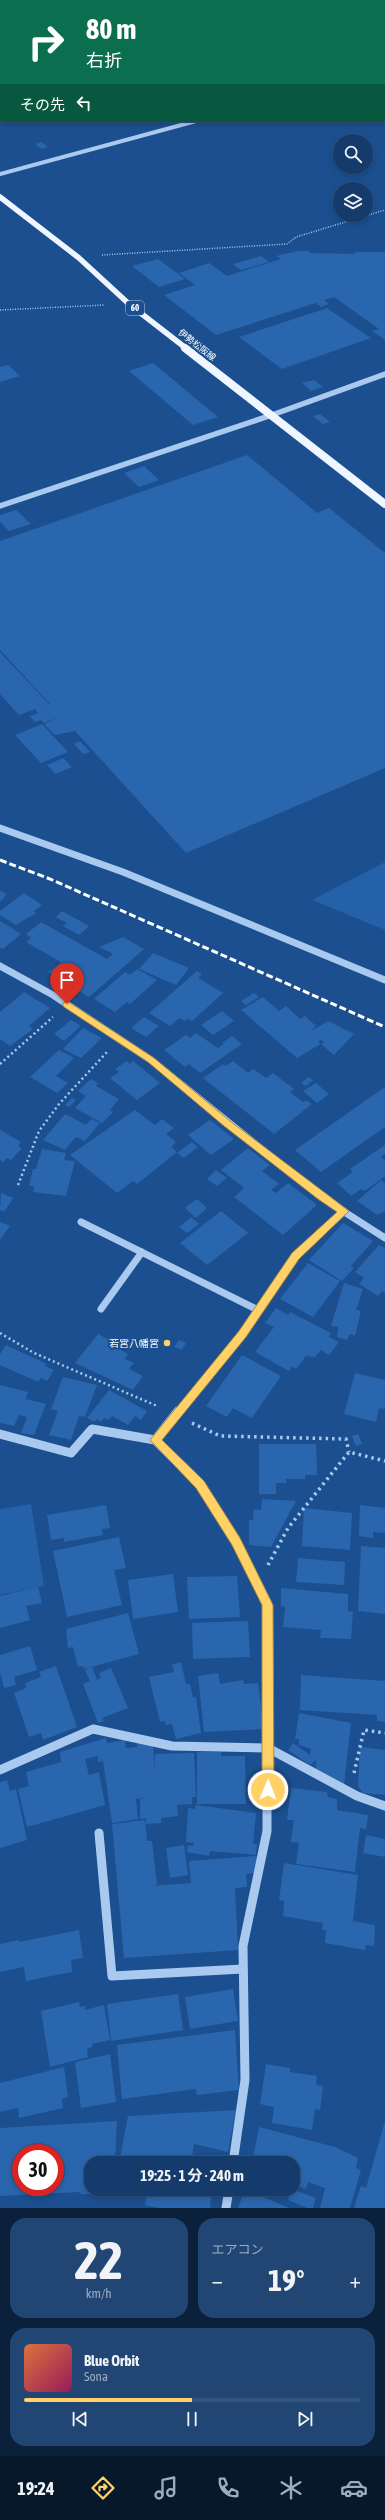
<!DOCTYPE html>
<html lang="ja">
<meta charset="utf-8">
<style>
:root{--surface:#143b6b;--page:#214673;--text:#f1f3f6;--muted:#9dadc1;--line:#33557e;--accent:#ffd166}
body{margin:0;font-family:"Asap Condensed","Noto Sans JP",sans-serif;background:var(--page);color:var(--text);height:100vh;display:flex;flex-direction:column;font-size:15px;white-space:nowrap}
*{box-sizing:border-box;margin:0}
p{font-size:13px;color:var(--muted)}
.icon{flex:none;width:22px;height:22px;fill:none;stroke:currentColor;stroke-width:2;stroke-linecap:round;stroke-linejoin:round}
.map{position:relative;height:2208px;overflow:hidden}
.details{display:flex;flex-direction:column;gap:10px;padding:10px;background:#0b203b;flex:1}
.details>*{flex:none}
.guide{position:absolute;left:0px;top:0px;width:385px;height:122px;box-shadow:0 2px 6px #0003,0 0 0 1px var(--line);background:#0b6e4f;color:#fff;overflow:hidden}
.buttons{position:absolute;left:333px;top:134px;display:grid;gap:8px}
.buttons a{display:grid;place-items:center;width:40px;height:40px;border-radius:50%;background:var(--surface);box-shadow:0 2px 6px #0003,0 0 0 1px var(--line);font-size:20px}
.speed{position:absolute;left:12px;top:2144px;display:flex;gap:8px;font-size:20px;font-weight:700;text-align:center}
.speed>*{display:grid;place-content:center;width:52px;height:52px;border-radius:50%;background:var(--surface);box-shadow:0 2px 6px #0003,0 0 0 1px var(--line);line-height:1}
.speed .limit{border:6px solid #d22;background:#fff;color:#111}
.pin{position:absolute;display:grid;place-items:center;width:34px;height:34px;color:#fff;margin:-41px -17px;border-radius:50% 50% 50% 0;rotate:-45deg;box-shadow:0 0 4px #0007}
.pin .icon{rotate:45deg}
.me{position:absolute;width:44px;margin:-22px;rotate:1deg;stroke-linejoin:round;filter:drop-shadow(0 0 3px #0008)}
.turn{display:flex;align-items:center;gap:14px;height:84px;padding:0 20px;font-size:18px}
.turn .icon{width:52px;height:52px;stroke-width:2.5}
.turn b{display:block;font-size:28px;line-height:34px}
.then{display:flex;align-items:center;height:38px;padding:0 20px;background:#0003;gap:8px;font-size:15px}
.big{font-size:30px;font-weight:700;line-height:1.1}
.details .tile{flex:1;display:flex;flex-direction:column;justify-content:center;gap:6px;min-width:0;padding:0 14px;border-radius:16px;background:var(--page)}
.details .dial{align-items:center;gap:0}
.dial b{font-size:52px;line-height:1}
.song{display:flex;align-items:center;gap:12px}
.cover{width:48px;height:48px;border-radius:6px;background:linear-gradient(135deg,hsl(20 70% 55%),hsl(330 70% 35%))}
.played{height:4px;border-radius:2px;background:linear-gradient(90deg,var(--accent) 50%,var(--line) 50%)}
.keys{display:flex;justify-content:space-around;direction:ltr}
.heat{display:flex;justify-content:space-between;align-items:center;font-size:22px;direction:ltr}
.details .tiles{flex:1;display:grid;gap:10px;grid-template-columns:1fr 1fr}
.tile:last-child{grid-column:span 2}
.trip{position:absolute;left:84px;top:2156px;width:216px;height:40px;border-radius:16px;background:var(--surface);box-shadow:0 2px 6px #0003,0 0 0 1px var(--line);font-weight:700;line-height:40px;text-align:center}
.dock{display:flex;height:64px;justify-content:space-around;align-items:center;background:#08182b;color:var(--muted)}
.dock .icon{width:28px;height:28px}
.dock .on{color:var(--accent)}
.dock b{font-size:18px;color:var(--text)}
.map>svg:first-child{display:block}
.green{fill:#2461a8}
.building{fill:#2a66ad;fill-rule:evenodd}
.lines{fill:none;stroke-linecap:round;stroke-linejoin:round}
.path-far2{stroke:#a9c9ee;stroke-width:1.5;stroke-dasharray:1 1.5;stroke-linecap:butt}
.path-far1{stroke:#a9c9ee;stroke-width:2.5;stroke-dasharray:2 3;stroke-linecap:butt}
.path{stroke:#a9c9ee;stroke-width:3.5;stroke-dasharray:2.5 4;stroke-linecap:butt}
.minor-far3{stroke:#a9c9ee;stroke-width:4}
.minor-far2{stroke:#a9c9ee;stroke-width:5.5}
.minor-far1{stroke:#a9c9ee;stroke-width:7}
.minor{stroke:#a9c9ee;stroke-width:9}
.major-far1{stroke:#f0f6ff;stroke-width:5.5}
.major{stroke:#f0f6ff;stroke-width:8}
.rail{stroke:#fff;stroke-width:3;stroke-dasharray:7 3;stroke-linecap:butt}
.route{fill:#ffd166;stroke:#a68842}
.poi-dot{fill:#ffd166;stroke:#1b4f8f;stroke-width:1.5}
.labels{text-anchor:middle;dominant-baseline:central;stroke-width:4;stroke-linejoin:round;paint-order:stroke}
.shield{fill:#1b4f8f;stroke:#bbcadd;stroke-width:1}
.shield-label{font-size:9px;font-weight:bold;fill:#fff}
.far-street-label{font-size:9px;fill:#fff;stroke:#1b4f8f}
.poi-label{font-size:10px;fill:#fff;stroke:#1b4f8f;text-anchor:end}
</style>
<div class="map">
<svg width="385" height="2208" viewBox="0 0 385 2208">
<rect width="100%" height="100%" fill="#1b4f8f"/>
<path class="green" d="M 385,862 L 385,930 L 312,900 Z
M 31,1504 L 44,1586 L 0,1595 L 0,1509 Z"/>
<path class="building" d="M 41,142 L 48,147 L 42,149 L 35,144 Z
M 298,251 L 309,251 L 309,253 L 355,254 L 355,252 L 385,252 L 385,340 L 372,331 L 379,329 L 334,297 L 324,300 L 329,304 L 321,307 L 316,303 L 216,335 L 164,295 L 195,285 L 179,273 L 209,263 L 227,276 L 281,259 L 276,256 Z
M 261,256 L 269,262 L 241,270 L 233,264 Z
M 158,259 L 185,279 L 159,287 L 132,266 Z
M 327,308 L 371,338 L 282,369 L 239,337 Z
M 153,363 L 218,417 L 193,425 L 129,371 Z
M 8,365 L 20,376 L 0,382 L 0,367 Z
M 314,380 L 323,387 L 311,391 L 302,383 Z
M 320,414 L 330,422 L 323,424 L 313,416 Z
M 247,455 L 317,513 L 329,508 L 385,553 L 385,768 L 186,853 L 75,731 L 55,735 L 44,724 L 61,716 L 44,723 L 41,720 L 35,722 L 30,716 L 38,713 L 35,709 L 19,715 L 0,694 L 0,652 L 49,704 L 39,708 L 50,704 L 0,650 L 0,541 Z
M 144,466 L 159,480 L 139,487 L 124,473 Z
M 16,510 L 31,524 L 9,531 L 0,522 L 0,515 Z
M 42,724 L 68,752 L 41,763 L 15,735 Z
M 80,741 L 90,752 L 83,754 L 74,744 Z
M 63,758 L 72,767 L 56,774 L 47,765 Z
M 0,891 L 7,894 L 0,902 Z
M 24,893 L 42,905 L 34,911 L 36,913 L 16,925 L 0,915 L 0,911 Z
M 62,911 L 89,926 L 79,935 L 63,926 L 67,923 L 56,917 Z
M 0,921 L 21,934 L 3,949 L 0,948 Z
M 41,922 L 107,959 L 113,954 L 99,947 L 123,937 L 144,949 L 89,997 L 48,972 L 61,962 L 26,942 L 31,938 L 26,934 Z
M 153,953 L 189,968 L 176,985 L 139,969 Z
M 137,969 L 157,980 L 130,1004 L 127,1002 L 115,1012 L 94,999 L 125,972 L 130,975 Z
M 197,971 L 202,974 L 198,978 L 223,993 L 192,1021 L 188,1019 L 185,1021 L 179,1018 L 170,1026 L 149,1013 Z
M 24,992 L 50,1008 L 29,1026 L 33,1029 L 10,1046 L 0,1039 L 0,1012 Z
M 254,993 L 259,997 L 246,1005 L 241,1001 Z
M 263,997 L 279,1011 L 286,1006 L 300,1019 L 305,1016 L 316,1026 L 311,1031 L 328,1021 L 354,1034 L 334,1055 L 321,1044 L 324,1042 L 321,1040 L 318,1042 L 321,1044 L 297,1058 L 241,1010 Z
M 222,1011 L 234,1021 L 213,1035 L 201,1025 Z
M 144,1017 L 159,1026 L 146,1037 L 131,1028 Z
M 71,1020 L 81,1026 L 64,1041 L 54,1034 Z
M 83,1028 L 102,1038 L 81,1058 L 63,1049 Z
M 196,1033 L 218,1048 L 224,1044 L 222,1043 L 232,1036 L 242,1044 L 200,1073 L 189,1064 L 185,1067 L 164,1050 L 186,1035 L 190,1038 Z
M 59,1050 L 74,1058 L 56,1076 L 68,1083 L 57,1093 L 30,1077 Z
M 127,1061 L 130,1064 L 133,1061 L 160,1083 L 137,1100 L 110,1078 L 119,1072 L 115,1069 Z
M 233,1061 L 248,1073 L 253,1069 L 266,1078 L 273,1073 L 294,1089 L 290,1092 L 303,1102 L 306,1100 L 312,1104 L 274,1134 L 203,1078 L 223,1064 L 226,1066 Z
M 308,1077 L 313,1080 L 306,1086 L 301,1083 Z
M 91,1079 L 98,1083 L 96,1086 L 119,1099 L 110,1110 L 113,1112 L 102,1123 L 75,1108 L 86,1096 L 78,1091 Z
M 316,1083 L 329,1094 L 317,1103 L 303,1091 Z
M 385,1087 L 385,1127 L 321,1172 L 295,1150 Z
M 72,1098 L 76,1100 L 69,1107 L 65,1105 Z
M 135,1110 L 155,1125 L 162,1119 L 174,1128 L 166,1134 L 176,1142 L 171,1147 L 177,1152 L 137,1184 L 133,1181 L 117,1193 L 70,1155 Z
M 65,1114 L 86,1125 L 91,1119 L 100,1123 L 85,1141 L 76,1137 L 65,1150 L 43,1140 Z
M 210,1120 L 234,1139 L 211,1155 L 188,1135 Z
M 0,1130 L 21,1142 L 18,1146 L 22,1148 L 11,1160 L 7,1158 L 3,1162 L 0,1160 Z
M 192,1142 L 198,1147 L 184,1158 L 177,1153 Z
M 385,1145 L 385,1154 L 381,1157 L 385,1160 L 385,1176 L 369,1188 L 363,1191 L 361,1189 L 351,1196 L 337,1183 L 353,1172 L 350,1169 Z
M 248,1148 L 270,1165 L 262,1171 L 279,1184 L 271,1190 L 276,1193 L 288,1183 L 317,1205 L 283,1235 L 234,1197 L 244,1188 L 221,1170 Z
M 42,1149 L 66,1153 L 64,1160 L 75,1161 L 66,1196 L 33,1192 L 34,1186 L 29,1186 L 33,1169 L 36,1169 Z
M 216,1170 L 227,1178 L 217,1186 L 207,1179 Z
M 381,1180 L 385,1183 L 385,1211 L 377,1215 L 357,1201 Z
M 1,1193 L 13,1198 L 4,1212 L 0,1210 Z
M 197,1199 L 207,1208 L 196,1218 L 185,1208 Z
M 221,1211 L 248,1233 L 207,1265 L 180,1243 Z
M 191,1217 L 199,1224 L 187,1233 L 179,1227 Z
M 0,1222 L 10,1226 L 0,1240 Z
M 343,1223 L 373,1241 L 351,1266 L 354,1268 L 342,1281 L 309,1260 Z
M 379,1245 L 385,1248 L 385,1293 L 382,1291 L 378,1296 L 359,1284 L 364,1278 L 355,1272 Z
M 308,1263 L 340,1281 L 313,1317 L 280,1299 Z
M 344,1283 L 363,1289 L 356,1310 L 361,1311 L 355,1336 L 350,1334 L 347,1340 L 337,1337 L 338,1327 L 331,1326 Z
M 276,1308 L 288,1315 L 290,1312 L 331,1333 L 329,1337 L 339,1342 L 329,1355 L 321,1350 L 315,1357 L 306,1356 L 296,1369 L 292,1366 L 289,1371 L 255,1352 L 274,1327 L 265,1323 Z
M 98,1334 L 113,1342 L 111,1345 L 128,1354 L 125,1359 L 134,1363 L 129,1369 L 143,1376 L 133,1390 L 75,1363 Z
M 179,1340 L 186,1343 L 182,1350 L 174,1347 Z
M 6,1345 L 47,1364 L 45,1366 L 54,1370 L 47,1381 L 41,1378 L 38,1382 L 0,1365 L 0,1354 Z
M 242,1355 L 281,1376 L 252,1418 L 233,1408 L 227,1417 L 206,1406 Z
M 355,1373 L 385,1380 L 385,1409 L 379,1408 L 376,1422 L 344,1414 Z
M 63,1377 L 97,1385 L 85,1417 L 79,1416 L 71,1440 L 49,1435 L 58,1411 L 51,1409 Z
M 0,1385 L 28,1392 L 26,1399 L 46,1404 L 34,1435 L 21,1433 L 27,1417 L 19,1415 L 14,1426 L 0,1423 Z
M 109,1390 L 147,1411 L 141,1420 L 135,1416 L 128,1425 L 112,1416 L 109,1420 L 104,1418 L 101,1422 L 97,1419 L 94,1422 L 87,1418 Z
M 358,1434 L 362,1444 L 356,1446 L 352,1436 Z
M 259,1444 L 316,1444 L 317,1475 L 305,1475 L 305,1479 L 286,1479 L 286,1483 L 276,1483 L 276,1494 L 259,1494 Z
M 262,1499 L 296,1501 L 271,1547 L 249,1545 L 249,1520 L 253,1520 L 254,1509 L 261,1510 Z
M 106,1505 L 110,1528 L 102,1529 L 103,1535 L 64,1542 L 64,1538 L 51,1540 L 47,1515 Z
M 360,1505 L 385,1508 L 385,1533 L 373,1532 L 373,1538 L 359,1536 Z
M 304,1508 L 352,1513 L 350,1550 L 302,1546 Z
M 119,1537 L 126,1568 L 114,1570 L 122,1605 L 67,1617 L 53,1551 Z
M 361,1546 L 385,1548 L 385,1614 L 358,1611 Z
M 298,1558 L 345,1562 L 344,1585 L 296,1582 Z
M 173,1574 L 178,1612 L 133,1619 L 128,1580 Z
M 237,1576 L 240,1617 L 189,1619 L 187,1577 Z
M 38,1587 L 42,1603 L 26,1606 L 30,1620 L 0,1628 L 0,1596 Z
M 281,1588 L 348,1594 L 348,1611 L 353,1612 L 351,1639 L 320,1638 L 321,1630 L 283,1627 L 285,1607 L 281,1606 Z
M 128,1613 L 139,1654 L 84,1669 L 83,1666 L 78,1667 L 73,1647 L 68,1648 L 66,1629 Z
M 248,1621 L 250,1657 L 193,1659 L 192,1623 Z
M 30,1646 L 37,1670 L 14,1677 L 16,1685 L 4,1688 L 0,1673 L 0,1655 Z
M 181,1662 L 186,1684 L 190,1684 L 193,1698 L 196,1697 L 201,1733 L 176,1739 L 172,1724 L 166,1725 L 165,1721 L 160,1722 L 149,1677 L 174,1672 L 172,1665 Z
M 56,1666 L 77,1727 L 43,1740 L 41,1733 L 29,1737 L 14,1693 L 26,1688 L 25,1683 L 41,1677 L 39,1672 Z
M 92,1667 L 97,1680 L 101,1678 L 99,1673 L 111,1668 L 128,1708 L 102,1718 L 104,1721 L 98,1723 L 83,1684 L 90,1681 L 85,1670 Z
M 218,1673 L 220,1684 L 243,1680 L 244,1684 L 258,1683 L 264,1729 L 204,1732 L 198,1676 Z
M 301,1675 L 385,1681 L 385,1722 L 377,1721 L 377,1715 L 300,1710 Z
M 299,1713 L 351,1723 L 344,1785 L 316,1769 L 316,1760 L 310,1765 L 288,1750 L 293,1743 L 310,1755 L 311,1749 L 299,1745 L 299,1739 L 295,1739 Z
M 106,1738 L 107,1743 L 125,1740 L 126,1748 L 137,1747 L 137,1743 L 153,1746 L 155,1771 L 155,1754 L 194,1753 L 196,1797 L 192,1797 L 192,1804 L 177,1805 L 178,1816 L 161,1818 L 161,1823 L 146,1824 L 146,1818 L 140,1819 L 140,1799 L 148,1797 L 136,1799 L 138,1819 L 112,1823 L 103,1761 L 98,1762 L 98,1756 L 85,1759 L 89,1775 L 99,1772 L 105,1805 L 27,1827 L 18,1789 L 29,1786 L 26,1772 L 61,1762 L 60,1752 Z
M 360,1747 L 385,1750 L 385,1795 L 363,1793 L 358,1786 Z
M 197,1752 L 221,1752 L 221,1756 L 245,1756 L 246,1804 L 197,1804 Z
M 7,1780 L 10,1791 L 16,1789 L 27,1840 L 0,1848 L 0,1782 Z
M 291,1788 L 327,1792 L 328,1797 L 337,1799 L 337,1810 L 368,1815 L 366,1829 L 360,1828 L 355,1872 L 296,1864 L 299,1843 L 291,1842 L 294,1820 L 287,1820 Z
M 196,1805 L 256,1813 L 253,1844 L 257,1844 L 256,1855 L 210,1851 L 209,1856 L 187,1852 L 188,1845 L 193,1846 L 194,1843 L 186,1842 L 188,1808 L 195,1809 Z
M 145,1820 L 147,1841 L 152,1841 L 157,1885 L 150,1886 L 191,1883 L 189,1861 L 257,1856 L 256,1873 L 246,1874 L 247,1887 L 235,1888 L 238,1950 L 124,1958 L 112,1824 Z
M 366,1835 L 385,1839 L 385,1857 L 363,1853 Z
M 184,1845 L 188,1875 L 170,1878 L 166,1848 Z
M 284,1863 L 358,1875 L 353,1921 L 375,1925 L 374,1946 L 366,1945 L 365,1950 L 325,1943 L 326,1930 L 322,1930 L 323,1923 L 283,1916 L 284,1901 L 279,1900 Z
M 79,1930 L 83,1958 L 71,1960 L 72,1972 L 26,1981 L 24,1967 L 0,1972 L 0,1944 L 19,1940 L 19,1942 Z
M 233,1989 L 238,2021 L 190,2029 L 185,1997 Z
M 178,1994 L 183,2030 L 111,2041 L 107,2004 Z
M 79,2002 L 80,2007 L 85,2006 L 85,2010 L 104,2005 L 110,2040 L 92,2044 L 92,2047 L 87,2049 L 88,2057 L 50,2067 L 41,2011 Z
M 235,2030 L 239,2090 L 197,2095 L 196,2089 L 122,2099 L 117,2045 Z
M 110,2054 L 116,2102 L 81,2108 L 75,2062 Z
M 266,2064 L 290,2068 L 290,2072 L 317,2076 L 316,2085 L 323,2086 L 320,2110 L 315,2109 L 312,2130 L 272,2123 L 274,2107 L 260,2104 Z
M 64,2067 L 68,2097 L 62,2099 L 63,2108 L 19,2118 L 18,2108 L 0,2112 L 0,2083 Z
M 236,2110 L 228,2152 L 194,2144 L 191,2163 L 119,2163 L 128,2116 Z
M 117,2121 L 115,2162 L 91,2163 L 91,2189 L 109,2189 L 109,2194 L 80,2194 L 81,2192 L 0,2196 L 0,2128 ZM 21,2153 L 55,2153 L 55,2187 L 21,2187 Z
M 385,2121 L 385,2182 L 381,2181 L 385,2183 L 385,2208 L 354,2208 L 361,2186 L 366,2188 Z
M 259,2127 L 335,2147 L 358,2158 L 356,2168 L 361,2170 L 350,2208 L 320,2208 L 325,2188 L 308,2182 L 306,2189 L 293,2185 L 293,2163 L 252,2163 Z
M 130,2189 L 212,2189 L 210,2208 L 159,2208 L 145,2205 L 147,2194 Z
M 245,2189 L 289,2208 L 238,2208 Z
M 291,2189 L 316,2198 L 313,2208 L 307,2208 L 288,2200 Z"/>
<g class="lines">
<path class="path-far2" d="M 199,1 L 203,0
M 102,255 L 287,244 L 296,237 L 385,210
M 0,310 L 104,305"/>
<path class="path-far1" d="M 0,1064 L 53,1017
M 18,1185 L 39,1131 L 59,1104 L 107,1052
M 0,1333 L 34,1353 L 157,1406"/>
<path class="path" d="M 192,1423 L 220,1436 L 346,1439 L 349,1452
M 268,1565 L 288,1528 L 349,1452 L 385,1461
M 354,1773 L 364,1730 L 385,1733"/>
<path class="minor-far3" d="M 0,174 L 196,121"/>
<path class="minor-far2" d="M 0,506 L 272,415 L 385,374"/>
<path class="minor-far1" d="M 0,828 L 123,872 L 385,980
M 0,966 L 53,995 L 151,1060 L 321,1197 L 385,1238
M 81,1222 L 258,1310
M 101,1309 L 142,1252
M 178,1412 L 242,1334 L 295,1256 L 344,1211"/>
<path class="minor" d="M 0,1434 L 71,1453 L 92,1429 L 155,1440 L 200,1484 L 236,1542 L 267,1605 L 267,1831 L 243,1946 L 245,2080 L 233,2163
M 155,1440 L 178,1411
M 0,1770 L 93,1729 L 172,1746 L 268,1748 L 357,1796 L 385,1806
M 99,1833 L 112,1976 L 243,1969
M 226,2208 L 229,2189"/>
<path class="major-far1" d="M 0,197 L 79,258 L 129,304 L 187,349"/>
<path class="major" d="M 185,348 L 385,504"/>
<path class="rail" d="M 0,860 L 50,879 L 385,1027"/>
</g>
<path class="route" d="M 67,1001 L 154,1058 L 230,1121 L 349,1211 L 299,1259 L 246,1337 L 162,1440 L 204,1481 L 240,1538 L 273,1605 L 274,1790 L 268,1796 L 262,1790 L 262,1605 L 232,1545 L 196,1488 L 150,1440 L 239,1331 L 292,1253 L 337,1212 L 318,1199 L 224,1126 L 148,1062 L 64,1007 L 62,1004 Z"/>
<circle class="poi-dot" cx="167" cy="1343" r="4"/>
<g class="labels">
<rect class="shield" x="126" y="301" width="18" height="14" rx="3"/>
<g class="shield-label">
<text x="135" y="308">60</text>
</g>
<g class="far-street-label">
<text transform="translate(197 345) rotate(38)">伊勢松阪線</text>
</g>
<g class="poi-label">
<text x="159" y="1343">若宮八幡宮</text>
</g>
</g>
</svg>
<div class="buttons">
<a><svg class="icon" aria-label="search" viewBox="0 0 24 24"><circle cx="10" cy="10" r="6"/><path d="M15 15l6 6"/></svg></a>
<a><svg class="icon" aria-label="layers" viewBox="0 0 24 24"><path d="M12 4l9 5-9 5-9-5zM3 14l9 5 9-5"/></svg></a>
</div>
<div class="speed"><div class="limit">30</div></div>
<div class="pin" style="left:67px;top:1004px;background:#d93025"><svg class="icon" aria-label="arrive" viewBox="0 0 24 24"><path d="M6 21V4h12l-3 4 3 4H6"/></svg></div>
<svg class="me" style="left:268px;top:1790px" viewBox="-20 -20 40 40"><circle r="17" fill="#ffd166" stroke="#fff" stroke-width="3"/><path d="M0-11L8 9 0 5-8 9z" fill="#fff"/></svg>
<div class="trip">19:25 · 1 分 · 240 m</div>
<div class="guide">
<div class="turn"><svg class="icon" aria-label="right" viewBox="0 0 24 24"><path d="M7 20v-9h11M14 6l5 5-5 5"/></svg><div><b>80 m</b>右折</div></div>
<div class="then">その先<svg class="icon" aria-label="left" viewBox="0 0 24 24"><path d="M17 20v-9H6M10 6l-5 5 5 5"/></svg></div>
</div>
</div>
<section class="details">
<div class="tiles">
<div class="tile dial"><b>22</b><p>km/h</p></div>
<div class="tile"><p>エアコン</p>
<div class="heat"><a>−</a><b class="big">19°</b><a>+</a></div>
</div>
<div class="tile">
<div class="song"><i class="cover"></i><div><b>Blue Orbit</b><p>Sona</p></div></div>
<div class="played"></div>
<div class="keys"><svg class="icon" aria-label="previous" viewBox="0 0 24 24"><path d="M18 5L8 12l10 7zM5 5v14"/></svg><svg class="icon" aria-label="pause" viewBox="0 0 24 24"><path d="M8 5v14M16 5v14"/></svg><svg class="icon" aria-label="next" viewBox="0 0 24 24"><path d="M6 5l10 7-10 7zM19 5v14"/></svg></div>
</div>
</div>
</section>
<nav class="dock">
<b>19:24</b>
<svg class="icon on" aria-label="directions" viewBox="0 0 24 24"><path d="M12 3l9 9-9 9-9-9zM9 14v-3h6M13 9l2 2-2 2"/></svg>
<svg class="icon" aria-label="music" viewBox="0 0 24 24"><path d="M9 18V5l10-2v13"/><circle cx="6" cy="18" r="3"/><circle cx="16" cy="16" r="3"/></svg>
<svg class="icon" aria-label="phone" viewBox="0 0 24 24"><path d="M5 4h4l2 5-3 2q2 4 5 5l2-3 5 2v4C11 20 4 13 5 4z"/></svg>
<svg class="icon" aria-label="climate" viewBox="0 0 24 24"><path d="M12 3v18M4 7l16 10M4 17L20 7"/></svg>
<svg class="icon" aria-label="car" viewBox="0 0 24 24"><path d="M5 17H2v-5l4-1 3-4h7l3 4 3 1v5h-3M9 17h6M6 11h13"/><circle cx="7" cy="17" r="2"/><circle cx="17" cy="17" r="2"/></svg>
</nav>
